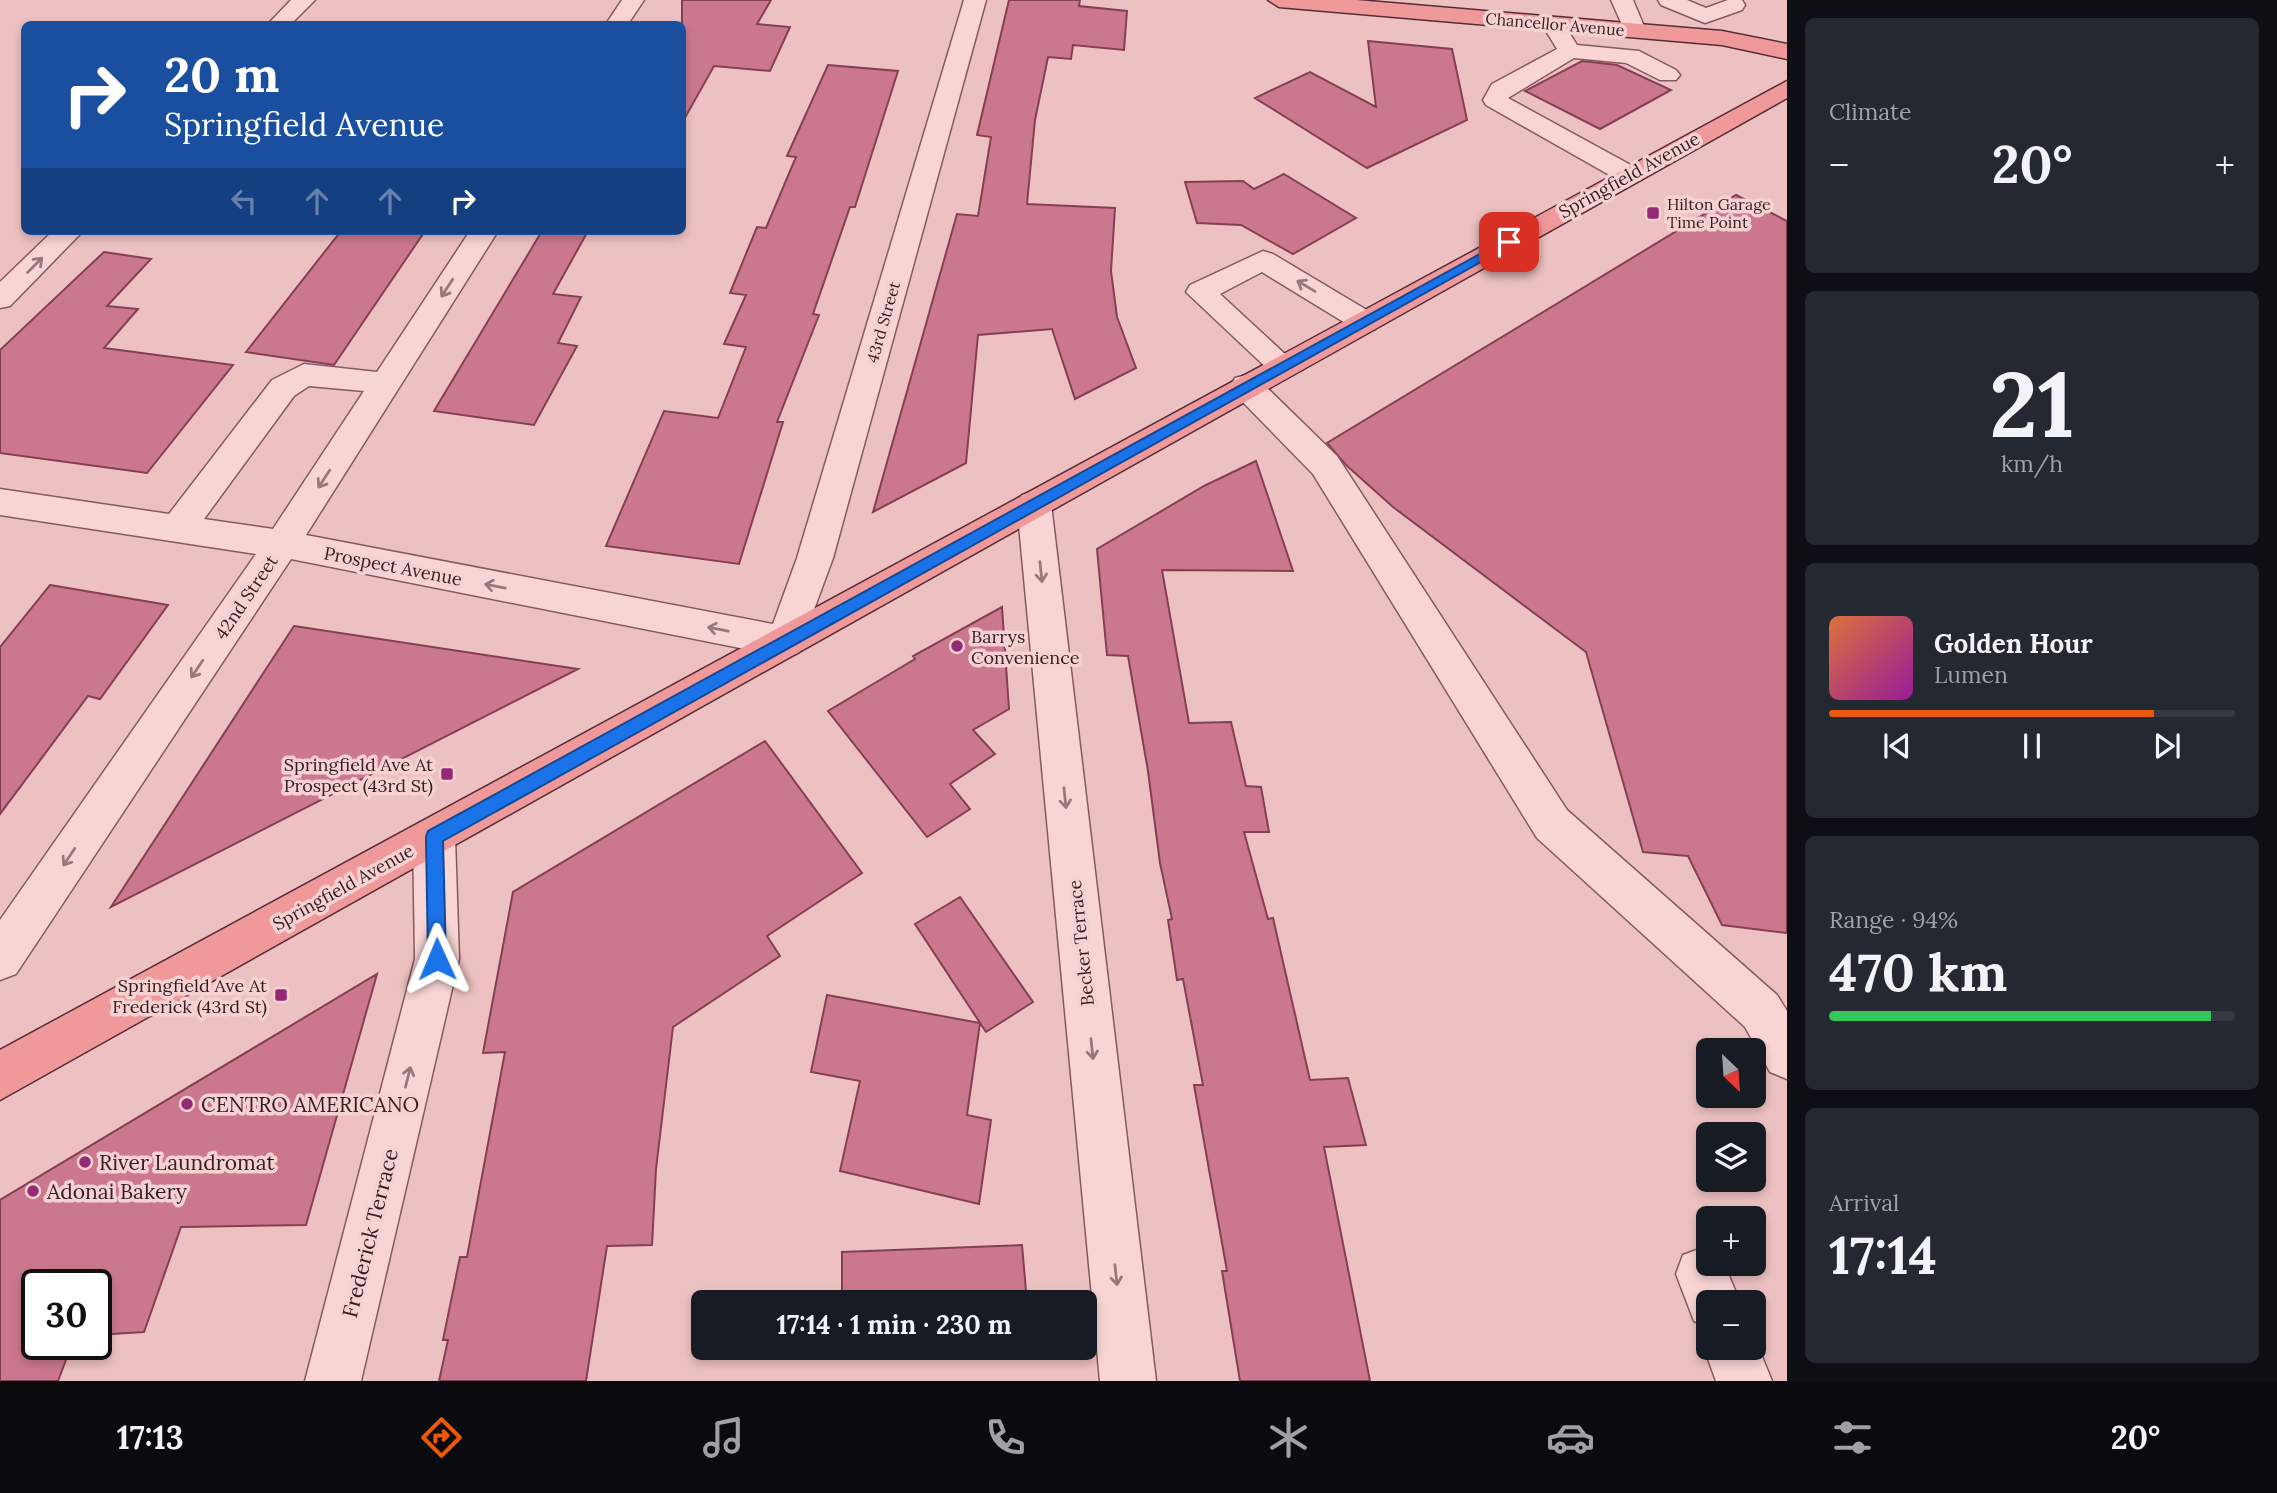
<!DOCTYPE html>
<meta charset="utf-8">
<style>
:root{--surface:#171b24;--page:#242831;--text:#f1f3f6;--muted:#9ea1a6;--line:#363941;--accent:#ea580c}
body{margin:0;font-family:Lora,serif;background:var(--page);color:var(--text);height:100vh;display:flex;flex-direction:column;font-size:26px;white-space:nowrap}
*{box-sizing:border-box;margin:0}
p{font-size:23px;color:var(--muted)}
.icon{flex:none;width:38px;height:38px;fill:none;stroke:currentColor;stroke-width:2;stroke-linecap:round;stroke-linejoin:round}
.map{position:relative;flex:1;overflow:hidden}
.side{display:flex;flex-direction:column;gap:18px;padding:18px;background:#0d0f14;width:490px}
.side>*{flex:none}
.top-card{position:absolute;left:21px;top:21px;width:665px;height:214px;border-radius:10px;box-shadow:0 4px 10px #0003;background:#1a4fa0;color:#fff;overflow:hidden}
.needle{width:46px;rotate:155deg}
.fabs{position:absolute;left:1696px;top:1038px;display:grid;gap:14px}
.fabs a{display:grid;place-items:center;width:70px;height:70px;border-radius:10px;background:var(--surface);box-shadow:0 4px 10px #0003;font-size:35px}
.speed{position:absolute;left:21px;top:1269px;display:flex;gap:14px;font-size:35px;font-weight:700;text-align:center}
.speed>*{display:grid;place-content:center;width:91px;height:91px;border-radius:50%;background:var(--surface);box-shadow:0 4px 10px #0003;line-height:1}
.speed .limit{border:4px solid #111;border-radius:10px;background:#fff;color:#111}
.pin{position:absolute;display:grid;place-items:center;width:60px;height:60px;color:#fff;margin:-30px;border-radius:14px;box-shadow:0 4px 10px #0006}
.me{position:absolute;width:77px;margin:-38px;rotate:359deg;stroke-linejoin:round;filter:drop-shadow(0 0 5px #0008)}
.turn{display:flex;align-items:center;gap:24px;height:147px;padding:0 28px;font-size:32px}
.turn .icon{width:91px;height:91px;stroke-width:2.5}
.turn b{display:block;font-size:49px;line-height:60px}
.lanes{display:flex;align-items:center;height:66px;padding:0 28px;background:#0003;justify-content:center;gap:35px;direction:ltr}
.lanes .off{opacity:.35}
.big{font-size:52px;font-weight:800;line-height:1.1}
.side .widget{flex:1;display:flex;flex-direction:column;justify-content:center;gap:10px;min-width:0;padding:0 24px;border-radius:10px;background:var(--page)}
.side .dial{align-items:center;gap:0}
.dial b{font-size:91px;line-height:1}
.song{display:flex;align-items:center;gap:21px}
.cover{width:84px;height:84px;border-radius:10px;background:linear-gradient(135deg,hsl(20 70% 55%),hsl(300 70% 35%))}
.played{height:7px;border-radius:4px;background:linear-gradient(90deg,var(--accent) 80%,var(--line) 80%)}
.keys{display:flex;justify-content:space-around;direction:ltr}
.heat{display:flex;justify-content:space-between;align-items:center;font-size:38px;direction:ltr}
.charge{height:10px;border-radius:5px;background:linear-gradient(90deg,#34c759 94%,var(--line) 0)}
.trip{position:absolute;left:691px;top:1290px;width:406px;height:70px;border-radius:10px;background:var(--surface);box-shadow:0 4px 10px #0003;font-weight:800;line-height:70px;text-align:center}
.menu{display:flex;height:112px;justify-content:space-around;align-items:center;background:#090b0e;color:var(--muted)}
.menu .icon{width:49px;height:49px}
.menu .current{color:var(--accent)}
.menu b{font-size:32px;color:var(--text)}
main{display:flex;flex:1;min-height:0}
.map>svg:first-child{display:block}
.building{fill:#cb788f;stroke:#853f55;stroke-width:2}
.lines{fill:none;stroke-linecap:round;stroke-linejoin:round}
.minor-casing{stroke:#865961;stroke-width:3}
.major-casing{stroke:#542d37;stroke-width:3}
.minor{fill:#f8d4d4;fill-rule:evenodd}
.major{fill:#f0999b;fill-rule:evenodd}
.oneway{stroke:#97787c}
.route{fill:#1a73e8;stroke:#114b97;stroke-width:2}
.poi-dot{fill:#942a75;stroke:#f5d1d1;stroke-width:2.5}
.labels{text-anchor:middle;dominant-baseline:central;stroke-width:7;stroke-linejoin:round;paint-order:stroke}
.far-street-label{font-size:16px;fill:#361d23;stroke:#f5d1d1}
.far-poi-label{font-size:16px;fill:#361d23;stroke:#f5d1d1;text-anchor:start}
.street-label{font-size:18px;fill:#361d23;stroke:#f5d1d1}
.poi-label{font-size:18px;fill:#361d23;stroke:#f5d1d1;text-anchor:end}
.near-poi-label{font-size:21px;fill:#361d23;stroke:#f5d1d1;text-anchor:start}
.near-street-label{font-size:21px;fill:#361d23;stroke:#f5d1d1}
</style>
<main>
<div class="map">
<svg width="1787" height="1381" viewBox="0 0 1787 1381">
<rect width="100%" height="100%" fill="#edc1c1"/>
<path class="building" d="M 682,0 L 771,0 L 757,24 L 790,27 L 770,71 L 714,66 L 682,123 Z
M 1009,0 L 1080,0 L 1079,6 L 1127,11 L 1124,50 L 1073,45 L 1071,59 L 1048,57 L 1035,120 L 1027,204 L 1115,208 L 1111,271 L 1117,317 L 1136,368 L 1075,399 L 1052,329 L 978,335 L 966,463 L 873,512 L 957,214 L 978,216 L 991,137 L 977,135 Z
M 1368,41 L 1452,49 L 1467,120 L 1367,168 L 1255,98 L 1310,72 L 1376,107 Z
M 1582,61 L 1617,65 L 1671,90 L 1600,129 L 1525,91 Z
M 828,65 L 898,71 L 855,207 L 850,207 L 813,314 L 819,315 L 777,422 L 783,422 L 739,564 L 606,546 L 664,411 L 718,418 L 746,347 L 724,344 L 746,295 L 730,293 L 757,227 L 766,228 L 796,157 L 787,156 Z
M 1284,174 L 1356,218 L 1293,254 L 1241,225 L 1197,223 L 1185,182 L 1243,181 L 1254,189 Z
M 1736,195 L 1787,221 L 1787,933 L 1722,925 L 1688,856 L 1643,852 L 1586,652 L 1393,507 L 1346,465 L 1327,443 Z
M 341,231 L 425,231 L 334,365 L 246,352 Z
M 542,231 L 588,231 L 553,294 L 581,297 L 558,343 L 577,346 L 534,425 L 434,411 Z
M 104,252 L 151,259 L 107,306 L 138,309 L 104,348 L 233,365 L 147,473 L 0,453 L 0,350 Z
M 1256,461 L 1293,571 L 1162,570 L 1189,723 L 1231,722 L 1246,786 L 1261,787 L 1269,832 L 1244,832 L 1268,919 L 1273,918 L 1310,1080 L 1348,1078 L 1366,1145 L 1324,1147 L 1370,1381 L 1240,1381 L 1222,1271 L 1227,1271 L 1194,1085 L 1203,1085 L 1183,979 L 1177,980 L 1168,920 L 1172,919 L 1160,863 L 1148,771 L 1128,656 L 1107,655 L 1097,549 L 1204,486 Z
M 50,585 L 168,605 L 100,699 L 88,696 L 0,814 L 0,647 Z
M 1002,607 L 1009,709 L 973,730 L 995,754 L 950,784 L 970,809 L 927,837 L 828,711 L 915,659 L 913,656 Z
M 294,626 L 578,669 L 111,907 Z
M 765,741 L 862,873 L 767,936 L 780,956 L 673,1027 L 656,1169 L 652,1245 L 607,1246 L 586,1381 L 439,1381 L 448,1340 L 443,1340 L 460,1257 L 467,1257 L 505,1052 L 483,1053 L 513,892 Z
M 960,897 L 1033,1002 L 986,1032 L 915,924 Z
M 377,974 L 306,1225 L 181,1227 L 144,1332 L 96,1335 L 96,1284 L 37,1284 L 37,1344 L 72,1344 L 58,1381 L 0,1381 L 0,1200 Z
M 827,995 L 980,1023 L 967,1115 L 991,1120 L 979,1204 L 840,1171 L 860,1081 L 811,1072 Z
M 1022,1245 L 1027,1302 L 842,1302 L 842,1252 Z
M 841,1348 L 1031,1348 L 1031,1351 L 841,1357 Z"/>
<g class="lines">
<g class="minor-casing">
<path id="minor" d="M 291,0 L 315,0 L 291,24 L 268,24 Z
M 622,0 L 644,0 L 628,24 L 606,24 Z
M 964,0 L 986,0 L 833,558 L 798,653 L 785,657 L 291,559 L 16,974 L 0,980 L 0,920 L 256,554 L 0,515 L 0,489 L 169,514 L 272,380 L 304,364 L 377,372 L 470,231 L 498,231 L 306,535 L 773,624 L 797,558 ZM 309,386 L 364,391 L 273,529 L 204,519 L 294,396 Z
M 1611,0 L 1633,0 L 1646,31 L 1643,36 L 1627,36 Z
M 1658,0 L 1687,0 L 1706,8 L 1728,0 L 1742,0 L 1745,5 L 1742,10 L 1705,23 L 1661,5 Z
M 1557,24 L 1565,26 L 1577,45 L 1639,51 L 1676,70 L 1680,75 L 1676,80 L 1660,80 L 1626,63 L 1574,58 L 1508,98 L 1638,169 L 1642,175 L 1638,181 L 1620,181 L 1486,105 L 1483,100 L 1492,84 L 1557,49 L 1546,31 Z
M 53,231 L 83,231 L 10,306 L 0,308 L 0,282 Z
M 1263,251 L 1273,254 L 1375,315 L 1380,322 L 1375,329 L 1365,332 L 1355,329 L 1262,272 L 1220,294 L 1298,366 L 1294,373 L 1283,376 L 1272,373 L 1186,292 L 1190,285 Z
M 1246,375 L 1257,378 L 1337,456 L 1567,810 L 1777,995 L 1787,1011 L 1787,1079 L 1770,1072 L 1745,1027 L 1537,838 L 1313,474 L 1235,394 L 1230,386 L 1235,378 Z
M 1034,491 L 1046,495 L 1051,504 L 1156,1381 L 1100,1381 L 1017,504 L 1022,495 Z
M 434,818 L 449,823 L 455,837 L 459,959 L 361,1381 L 305,1381 L 415,959 L 413,837 L 419,823 Z
M 1702,1248 L 1708,1250 L 1708,1264 L 1724,1264 L 1740,1302 L 1708,1302 L 1708,1327 L 1694,1321 L 1676,1274 L 1683,1255 Z
M 1754,1337 L 1772,1381 L 1716,1381 L 1704,1348 L 1708,1338 L 1708,1348 L 1754,1348 Z"/>
</g>
<g class="major-casing">
<path id="major" d="M 1268,0 L 1356,0 L 1722,31 L 1787,44 L 1787,59 L 1722,45 L 1279,7 Z
M 1787,81 L 1787,98 L 0,1100 L 0,1050 Z"/>
</g>
<use href="#minor" class="minor"/>
<use href="#major" class="major"/>
</g>
<defs><path id="oneway-shaft" d="M-6 0H5M1.5-3L5.5 0L1.5 3" fill="none" stroke-width="1.6" stroke-linecap="round" stroke-linejoin="round" transform="scale(1.75)"/></defs>
<g class="oneway">
<use href="#oneway-shaft" transform="translate(35 265) rotate(-45)"/>
<use href="#oneway-shaft" transform="translate(1306 286) rotate(-149)"/>
<use href="#oneway-shaft" transform="translate(447 288) rotate(123)"/>
<use href="#oneway-shaft" transform="translate(324 479) rotate(123)"/>
<use href="#oneway-shaft" transform="translate(1041 572) rotate(84)"/>
<use href="#oneway-shaft" transform="translate(495 586) rotate(-169)"/>
<use href="#oneway-shaft" transform="translate(718 629) rotate(-169)"/>
<use href="#oneway-shaft" transform="translate(197 669) rotate(124)"/>
<use href="#oneway-shaft" transform="translate(1065 798) rotate(84)"/>
<use href="#oneway-shaft" transform="translate(69 857) rotate(124)"/>
<use href="#oneway-shaft" transform="translate(1092 1049) rotate(84)"/>
<use href="#oneway-shaft" transform="translate(408 1077) rotate(-76)"/>
<use href="#oneway-shaft" transform="translate(1116 1275) rotate(84)"/>
</g>
<path class="route" d="M 1509,238 L 1514,242 L 1513,244 L 443,841 L 446,959 L 444,965 L 437,968 L 430,965 L 428,959 L 426,837 L 428,831 Z"/>
<g class="poi-dot">
<rect x="1646" y="206" width="14" height="14" rx="3.5"/>
<circle cx="957" cy="646" r="7"/>
<rect x="440" y="767" width="14" height="14" rx="3.5"/>
<rect x="274" y="988" width="14" height="14" rx="3.5"/>
<circle cx="187" cy="1104" r="7"/>
<circle cx="85" cy="1162" r="7"/>
<circle cx="33" cy="1191" r="7"/>
</g>
<g class="labels">
<g class="far-street-label">
<text transform="translate(1555 24) rotate(5)">Chancellor Avenue</text>
<text transform="translate(883 322) rotate(-74)">43rd Street</text>
</g>
<g class="far-poi-label">
<text x="1667" y="204">Hilton Garage<tspan x="1667" dy="18">Time Point</tspan></text>
</g>
<g class="street-label">
<text transform="translate(1629 175) rotate(-29)">Springfield Avenue</text>
<text transform="translate(393 566) rotate(11)">Prospect Avenue</text>
<text transform="translate(246 597) rotate(-56)">42nd Street</text>
<text transform="translate(343 887) rotate(-29)">Springfield Avenue</text>
<text transform="translate(1081 943) rotate(-96)">Becker Terrace</text>
</g>
<g class="poi-label">
<text x="971" y="636" text-anchor="start">Barrys<tspan x="971" dy="21">Convenience</tspan></text>
<text x="433" y="764">Springfield Ave At<tspan x="433" dy="21">Prospect (43rd St)</tspan></text>
<text x="267" y="985">Springfield Ave At<tspan x="267" dy="21">Frederick (43rd St)</tspan></text>
</g>
<g class="near-poi-label">
<text x="201" y="1104">CENTRO AMERICANO</text>
<text x="99" y="1162">River Laundromat</text>
<text x="47" y="1191">Adonai Bakery</text>
</g>
<g class="near-street-label">
<text transform="translate(370 1233) rotate(-76)">Frederick Terrace</text>
</g>
</g>
</svg>
<div class="fabs">
<a><svg class="needle" viewBox="-14 -14 28 28"><path d="M0-13l5 13h-10z" fill="#e53935"/><path d="M0 13l5-13h-10z" fill="#9ea1a6"/></svg></a>
<a><svg class="icon" aria-label="layers" viewBox="0 0 24 24"><path d="M12 4l9 5-9 5-9-5zM3 14l9 5 9-5"/></svg></a>
<a>+</a>
<a>−</a>
</div>
<div class="speed"><div class="limit">30</div></div>
<div class="pin" style="left:1509px;top:242px;background:#d93025"><svg class="icon" aria-label="arrive" viewBox="0 0 24 24"><path d="M6 21V4h12l-3 4 3 4H6"/></svg></div>
<svg class="me" style="left:437px;top:959px" viewBox="-20 -20 40 40"><path d="M0-17L14 15 0 8-14 15z" fill="#1a73e8" stroke="#fff" stroke-width="4"/></svg>
<div class="trip">17:14 · 1 min · 230 m</div>
<div class="top-card">
<div class="turn"><svg class="icon" aria-label="right" viewBox="0 0 24 24"><path d="M7 20v-9h11M14 6l5 5-5 5"/></svg><div><b>20 m</b>Springfield Avenue</div></div>
<div class="lanes"><svg class="icon off" aria-label="left" viewBox="0 0 24 24"><path d="M17 20v-9H6M10 6l-5 5 5 5"/></svg><svg class="icon off" aria-label="ahead" viewBox="0 0 24 24"><path d="M12 20V5M6 11l6-6 6 6"/></svg><svg class="icon off" aria-label="ahead" viewBox="0 0 24 24"><path d="M12 20V5M6 11l6-6 6 6"/></svg><svg class="icon" aria-label="right" viewBox="0 0 24 24"><path d="M7 20v-9h11M14 6l5 5-5 5"/></svg></div>
</div>
</div>
<section class="side">
<div class="widget"><p>Climate</p>
<div class="heat"><a>−</a><b class="big">20°</b><a>+</a></div>
</div>
<div class="widget dial"><b>21</b><p>km/h</p></div>
<div class="widget">
<div class="song"><i class="cover"></i><div><b>Golden Hour</b><p>Lumen</p></div></div>
<div class="played"></div>
<div class="keys"><svg class="icon" aria-label="previous" viewBox="0 0 24 24"><path d="M18 5L8 12l10 7zM5 5v14"/></svg><svg class="icon" aria-label="pause" viewBox="0 0 24 24"><path d="M8 5v14M16 5v14"/></svg><svg class="icon" aria-label="next" viewBox="0 0 24 24"><path d="M6 5l10 7-10 7zM19 5v14"/></svg></div>
</div>
<div class="widget"><p>Range · 94%</p><b class="big">470 km</b><div class="charge"></div></div>
<div class="widget"><p>Arrival</p><b class="big">17:14</b></div>
</section>
</main>
<nav class="menu">
<b>17:13</b>
<svg class="icon current" aria-label="directions" viewBox="0 0 24 24"><path d="M12 3l9 9-9 9-9-9zM9 14v-3h6M13 9l2 2-2 2"/></svg>
<svg class="icon" aria-label="music" viewBox="0 0 24 24"><path d="M9 18V5l10-2v13"/><circle cx="6" cy="18" r="3"/><circle cx="16" cy="16" r="3"/></svg>
<svg class="icon" aria-label="phone" viewBox="0 0 24 24"><path d="M5 4h4l2 5-3 2q2 4 5 5l2-3 5 2v4C11 20 4 13 5 4z"/></svg>
<svg class="icon" aria-label="climate" viewBox="0 0 24 24"><path d="M12 3v18M4 7l16 10M4 17L20 7"/></svg>
<svg class="icon" aria-label="car" viewBox="0 0 24 24"><path d="M5 17H2v-5l4-1 3-4h7l3 4 3 1v5h-3M9 17h6M6 11h13"/><circle cx="7" cy="17" r="2"/><circle cx="17" cy="17" r="2"/></svg>
<svg class="icon" aria-label="filters" viewBox="0 0 24 24"><path d="M4 7h16M4 17h16"/><circle cx="9" cy="7" r="2"/><circle cx="15" cy="17" r="2"/></svg>
<b>20°</b>
</nav>
